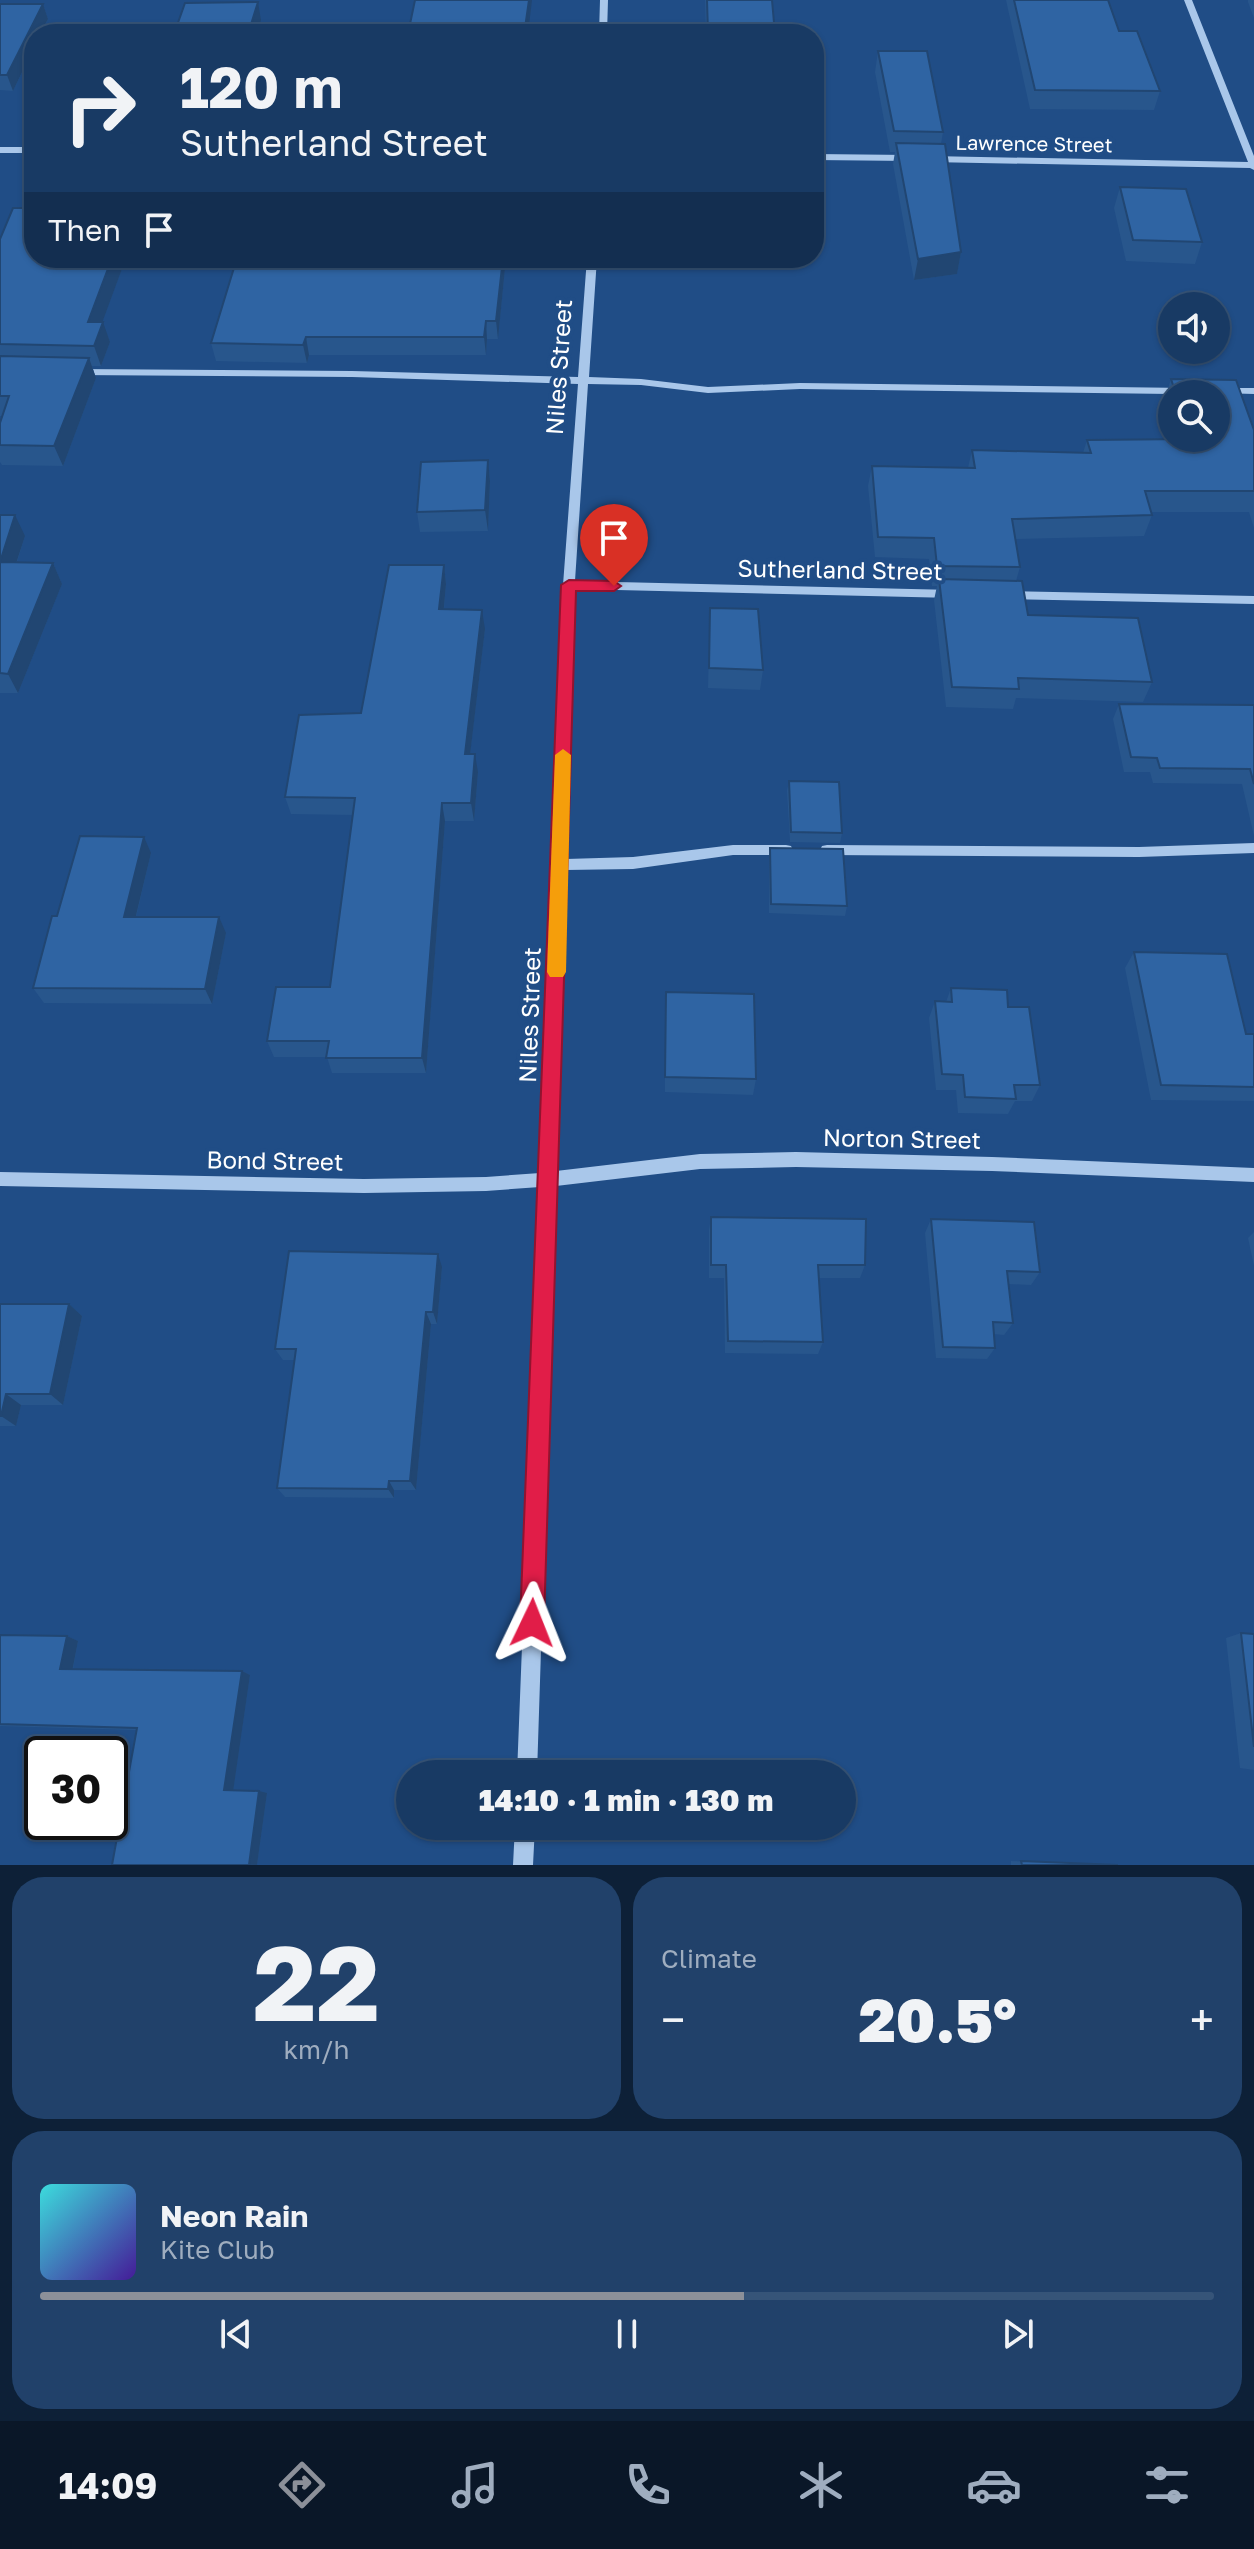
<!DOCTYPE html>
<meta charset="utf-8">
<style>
:root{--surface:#183a64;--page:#21416a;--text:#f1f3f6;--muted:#9fadbf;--line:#365478;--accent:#8c9099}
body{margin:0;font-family:"Golos Text",sans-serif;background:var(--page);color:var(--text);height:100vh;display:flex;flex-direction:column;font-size:30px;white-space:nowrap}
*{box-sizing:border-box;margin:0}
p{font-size:26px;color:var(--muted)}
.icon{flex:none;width:44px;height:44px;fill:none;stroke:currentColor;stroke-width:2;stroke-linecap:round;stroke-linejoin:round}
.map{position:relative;height:1865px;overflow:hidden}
.sheet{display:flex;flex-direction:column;gap:12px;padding:12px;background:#0d2037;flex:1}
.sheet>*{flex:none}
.guide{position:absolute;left:24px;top:24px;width:800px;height:244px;border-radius:32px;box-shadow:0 2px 6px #0004,0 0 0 2px var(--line);background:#183a64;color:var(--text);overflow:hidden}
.buttons{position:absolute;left:1158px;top:292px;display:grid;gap:16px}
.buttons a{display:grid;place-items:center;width:72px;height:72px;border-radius:50%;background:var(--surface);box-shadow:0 2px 6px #0004,0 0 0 2px var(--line);font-size:40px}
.speed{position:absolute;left:24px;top:1736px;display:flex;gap:16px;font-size:40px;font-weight:700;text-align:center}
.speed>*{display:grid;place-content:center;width:104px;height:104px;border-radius:50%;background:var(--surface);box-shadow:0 2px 6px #0004,0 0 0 2px var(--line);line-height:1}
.speed .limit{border:4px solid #111;border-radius:12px;background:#fff;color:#111}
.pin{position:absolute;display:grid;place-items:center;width:68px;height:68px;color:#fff;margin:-82px -34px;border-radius:50% 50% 50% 0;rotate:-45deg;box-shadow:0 0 8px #0007}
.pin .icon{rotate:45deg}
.me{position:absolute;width:88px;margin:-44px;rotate:2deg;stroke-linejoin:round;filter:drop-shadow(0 0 6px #0008)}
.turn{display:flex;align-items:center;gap:28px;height:168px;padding:0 24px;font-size:36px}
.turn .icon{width:104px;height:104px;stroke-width:2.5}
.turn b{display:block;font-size:56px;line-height:68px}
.then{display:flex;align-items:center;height:76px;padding:0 24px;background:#0003;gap:16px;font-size:30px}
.big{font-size:60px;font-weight:800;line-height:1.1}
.sheet .tile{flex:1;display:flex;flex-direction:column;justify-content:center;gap:12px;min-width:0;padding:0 28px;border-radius:32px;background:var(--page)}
.sheet .dial{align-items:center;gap:0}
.dial b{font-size:104px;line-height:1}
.song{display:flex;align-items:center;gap:24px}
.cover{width:96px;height:96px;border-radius:12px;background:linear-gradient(135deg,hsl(180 70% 55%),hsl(260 70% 35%))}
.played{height:8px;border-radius:4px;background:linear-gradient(90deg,var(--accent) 60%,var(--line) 60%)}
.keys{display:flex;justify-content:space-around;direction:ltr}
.heat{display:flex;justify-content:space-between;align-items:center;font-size:44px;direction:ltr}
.sheet .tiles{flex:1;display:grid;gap:12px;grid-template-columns:1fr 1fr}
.tile:last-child{grid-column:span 2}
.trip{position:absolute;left:396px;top:1760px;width:460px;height:80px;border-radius:40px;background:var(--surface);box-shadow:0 2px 6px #0004,0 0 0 2px var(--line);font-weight:800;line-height:80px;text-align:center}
.tab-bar{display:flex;height:128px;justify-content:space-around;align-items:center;background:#0a1728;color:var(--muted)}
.tab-bar .icon{width:56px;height:56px}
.tab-bar .on{color:var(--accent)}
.tab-bar b{font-size:36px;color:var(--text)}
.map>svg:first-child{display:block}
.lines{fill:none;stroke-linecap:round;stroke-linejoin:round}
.minor{fill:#a9c7ea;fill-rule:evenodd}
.wall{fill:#28568c}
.shaded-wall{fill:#214672}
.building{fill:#2f64a3;stroke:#214672;stroke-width:2}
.route{fill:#e11d48;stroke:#92132f;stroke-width:2}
.slow{fill:#f59e0b}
.labels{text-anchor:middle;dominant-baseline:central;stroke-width:8;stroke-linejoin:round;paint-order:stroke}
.far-street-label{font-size:20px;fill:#fff;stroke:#204d86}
.street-label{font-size:24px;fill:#fff;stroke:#204d86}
</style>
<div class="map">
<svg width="1254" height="1865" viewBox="0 0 1254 1865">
<rect width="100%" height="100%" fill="#204d86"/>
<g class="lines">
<path class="minor" d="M 600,0 L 608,0 L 607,34 L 599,34 Z
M 1184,0 L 1192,0 L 1254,156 L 1254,170 L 1250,168 L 930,162 L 925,159 L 930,156 L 1248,162 Z
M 0,147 L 34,147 L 34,153 L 0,153 Z
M 814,154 L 910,155 L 915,158 L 910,161 L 814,160 Z
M 587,258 L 597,258 L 589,377 L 641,379 L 708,387 L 800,383 L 1187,388 L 1192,391 L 1188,394 L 1172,394 L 800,389 L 708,393 L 641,385 L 588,384 L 575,581 L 954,590 L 960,594 L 954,598 L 575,589 L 566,859 L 633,857 L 733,845 L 786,845 L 791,846 L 793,850 L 791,854 L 786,855 L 733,855 L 633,869 L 566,870 L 556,1171 L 700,1154 L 796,1152 L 992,1157 L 1254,1168 L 1254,1182 L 992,1171 L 796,1167 L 700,1169 L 556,1186 L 537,1774 L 517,1774 L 540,1187 L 486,1191 L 364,1193 L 0,1186 L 0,1172 L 364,1179 L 486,1177 L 540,1173 L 563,585 L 578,384 L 352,377 L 76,375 L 71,372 L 76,369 L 352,371 L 578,377 Z
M 1224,388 L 1254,388 L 1254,394 L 1220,393 L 1220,389 Z
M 1006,591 L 1254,596 L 1254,604 L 1006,599 L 1000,595 Z
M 1254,843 L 1254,853 L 1139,857 L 827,855 L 822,854 L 820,850 L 822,846 L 827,845 L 1139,847 Z
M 515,1826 L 535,1826 L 533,1865 L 513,1865 Z"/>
</g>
<path class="wall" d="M 705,0 L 772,0 L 775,34 L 706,34 Z
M 1006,0 L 1108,0 L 1119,31 L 1160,91 L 1154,110 L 1030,109 Z
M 1248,0 L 1254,0 L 1254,18 L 1248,2 Z
M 0,4 L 43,4 L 48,19 L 13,91 L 0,90 Z
M 878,51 L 943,132 L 941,144 L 961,252 L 957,274 L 914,280 L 893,164 L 895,152 L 890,152 L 875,72 Z
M 1120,187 L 1202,242 L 1195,264 L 1126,261 L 1114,208 Z
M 0,239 L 126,258 L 102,322 L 110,342 L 101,366 L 92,366 L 96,378 L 63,466 L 2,465 L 0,462 L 0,423 L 2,416 L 0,416 Z
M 506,258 L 498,339 L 487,339 L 486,355 L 309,355 L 307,363 L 216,361 L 211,343 Z
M 1171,379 L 1236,380 L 1254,430 L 1254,528 L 1249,512 L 1151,512 L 1152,515 L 1144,536 L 1015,539 L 1020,567 L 1016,581 L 1022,581 L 1028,615 L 1138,618 L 1152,682 L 1143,702 L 1016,698 L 1013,709 L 946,707 L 934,600 L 937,586 L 932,586 L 929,559 L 875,557 L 868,486 L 872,466 L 968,468 L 972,450 L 1083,453 L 1087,440 L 1216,438 L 1216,394 L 1172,394 L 1172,429 L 1164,400 Z
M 488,460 L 490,481 L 488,531 L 420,532 L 417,512 Z
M 0,515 L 25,536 L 17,562 L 53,563 L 62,584 L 18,693 L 0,693 Z
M 444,565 L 446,584 L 444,609 L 485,629 L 470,754 L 478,772 L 474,821 L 445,821 L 426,1073 L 332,1073 L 327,1057 L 274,1057 L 267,1041 L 330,987 L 353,815 L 291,814 L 285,797 L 361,713 Z
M 710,608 L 763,670 L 760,690 L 708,688 Z
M 1119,704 L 1254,705 L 1254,836 L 1242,784 L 1153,783 L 1150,772 L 1124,772 L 1113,719 Z
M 789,781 L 842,833 L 840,843 L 790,842 L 787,791 Z
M 770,848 L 847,906 L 845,916 L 769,913 L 769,858 Z
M 151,853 L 136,917 L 226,933 L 212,1004 L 44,1003 L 33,988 L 57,916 Z
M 1134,952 L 1246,1034 L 1254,1034 L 1254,1101 L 1151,1100 L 1125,968 Z
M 951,988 L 1008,1007 L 1040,1085 L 1032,1101 L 1015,1101 L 1008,1114 L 958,1113 L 956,1090 L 936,1090 L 929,1018 L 935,1001 L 946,1002 Z
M 665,1009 L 756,1079 L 753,1095 L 665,1092 Z
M 711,1217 L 865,1265 L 860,1278 L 819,1278 L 823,1342 L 818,1354 L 725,1353 L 724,1278 L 709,1278 L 709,1230 Z
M 931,1219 L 1040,1272 L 1031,1285 L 1008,1284 L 1013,1323 L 1004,1335 L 994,1334 L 995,1348 L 987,1359 L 936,1358 L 925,1233 Z
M 1254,1232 L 1254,1266 L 1248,1238 Z
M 442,1267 L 437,1324 L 431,1324 L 416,1490 L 394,1490 L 394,1498 L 285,1497 L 277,1488 L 294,1360 L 283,1360 L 275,1349 Z
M 0,1304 L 69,1304 L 82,1316 L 63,1405 L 21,1405 L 16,1426 L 0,1426 Z
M 1241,1633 L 1254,1634 L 1254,1770 L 1240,1768 L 1226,1638 Z
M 0,1635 L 67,1636 L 78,1641 L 73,1669 L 242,1671 L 250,1675 L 233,1791 L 267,1793 L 257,1865 L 112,1865 L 136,1730 L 0,1726 Z
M 1011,1861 L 1118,1865 L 1011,1865 Z"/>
<path class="shaded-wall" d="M 529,0 L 532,0 L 528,34 L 525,28 Z
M 258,2 L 261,20 L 257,34 L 248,34 Z
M 43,4 L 48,19 L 40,34 L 34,34 L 34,47 L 13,91 L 7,75 Z
M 961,252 L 957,274 L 914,280 L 918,259 Z
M 112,258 L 126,258 L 95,342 L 88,322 Z
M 503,258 L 506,258 L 498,339 L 496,321 Z
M 486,321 L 487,339 L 486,355 L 484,337 Z
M 103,322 L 110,342 L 101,366 L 94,346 Z
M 306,337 L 309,355 L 307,363 L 303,345 Z
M 89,358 L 96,378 L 63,466 L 54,446 Z
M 488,460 L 490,481 L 488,531 L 485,510 Z
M 15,515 L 25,536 L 10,582 L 0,562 Z
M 53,563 L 62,584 L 18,693 L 8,674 Z
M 444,565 L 446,584 L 442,628 L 439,609 Z
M 482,610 L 485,629 L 468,772 L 465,754 Z
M 475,754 L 478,772 L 474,821 L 471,803 Z
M 442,803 L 445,821 L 426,1073 L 422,1058 Z
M 144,837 L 151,853 L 132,932 L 124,917 Z
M 219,917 L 226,933 L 212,1004 L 205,989 Z
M 438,1254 L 442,1267 L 437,1324 L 433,1312 Z
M 69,1304 L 82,1316 L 63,1405 L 50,1394 Z
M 426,1312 L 431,1324 L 416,1490 L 410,1481 Z
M 6,1394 L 21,1405 L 16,1426 L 1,1416 Z
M 389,1481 L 394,1490 L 394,1498 L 388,1489 Z
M 67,1636 L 78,1641 L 72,1672 L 60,1669 Z
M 242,1671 L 250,1675 L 233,1792 L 224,1790 Z
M 259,1791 L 267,1793 L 257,1865 L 249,1865 Z"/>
<path class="building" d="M 415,0 L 529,0 L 525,28 L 532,28 L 531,34 L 363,34 L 365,23 L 410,24 Z
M 707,0 L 772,0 L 775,34 L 708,34 Z
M 1014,0 L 1108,0 L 1119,31 L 1137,31 L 1160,91 L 1035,90 Z
M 258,2 L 248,34 L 174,34 L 185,3 Z
M 0,4 L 43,4 L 7,75 L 0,75 Z
M 878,51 L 927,51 L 943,132 L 894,131 Z
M 896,143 L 945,144 L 961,252 L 918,259 Z
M 1120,187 L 1186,189 L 1202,242 L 1133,240 Z
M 13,208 L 34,208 L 34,258 L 112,258 L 88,322 L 103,322 L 94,346 L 0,344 L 0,239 Z
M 237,258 L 503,258 L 496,321 L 486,321 L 484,337 L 306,337 L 303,345 L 211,343 Z
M 0,356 L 89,358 L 54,446 L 0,445 L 0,423 L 9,396 L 0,396 Z
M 1171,379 L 1236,380 L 1254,430 L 1254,491 L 1145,491 L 1152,515 L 1012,519 L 1020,567 L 937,566 L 934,538 L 878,537 L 872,466 L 975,468 L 972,450 L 1091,453 L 1087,440 L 1189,439 L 1189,438 L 1216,438 L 1216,394 L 1176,394 Z
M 488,460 L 485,510 L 417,512 L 421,462 Z
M 0,515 L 15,515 L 0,562 L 53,563 L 8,674 L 0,673 Z
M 389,565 L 444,565 L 439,609 L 482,610 L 465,754 L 475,754 L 471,803 L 442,803 L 422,1058 L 326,1058 L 329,1041 L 267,1041 L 276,987 L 330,987 L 355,798 L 285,797 L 299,715 L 361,713 Z
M 939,579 L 1022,581 L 1028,615 L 1138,618 L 1152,682 L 1018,678 L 1019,689 L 952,687 Z
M 710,608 L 758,609 L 763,670 L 709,668 Z
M 1119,704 L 1254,705 L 1254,784 L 1250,769 L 1160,768 L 1157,758 L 1131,757 Z
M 789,781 L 839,782 L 842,833 L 791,832 Z
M 80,836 L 144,837 L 124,917 L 219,917 L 205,989 L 33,988 L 52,916 L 57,916 Z
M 770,848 L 843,849 L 847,906 L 771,904 Z
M 1134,952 L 1227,954 L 1246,1034 L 1254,1034 L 1254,1087 L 1161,1085 Z
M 951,988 L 1007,990 L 1008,1007 L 1029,1007 L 1040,1085 L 1014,1085 L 1016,1099 L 965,1097 L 963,1075 L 942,1074 L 935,1001 L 952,1002 Z
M 666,992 L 754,994 L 756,1079 L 665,1077 Z
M 711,1217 L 866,1219 L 865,1265 L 818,1265 L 823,1342 L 728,1341 L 726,1265 L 711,1265 Z
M 931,1219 L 1034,1222 L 1040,1272 L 1007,1271 L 1013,1323 L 993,1322 L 995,1348 L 943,1347 Z
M 289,1251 L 438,1254 L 433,1312 L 426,1312 L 410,1481 L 389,1481 L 388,1489 L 277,1488 L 296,1349 L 275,1349 Z
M 0,1304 L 69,1304 L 50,1394 L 6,1394 L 1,1416 L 0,1416 Z
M 1241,1633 L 1254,1634 L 1254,1747 Z
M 0,1635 L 67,1636 L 60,1669 L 242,1671 L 224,1790 L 259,1791 L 249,1865 L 112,1865 L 137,1728 L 0,1724 Z
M 1021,1861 L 1118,1865 L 1022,1865 Z"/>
<path class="route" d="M 569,580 L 614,581 L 621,586 L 614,591 L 576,591 L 544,1623 L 541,1631 L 532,1635 L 524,1631 L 520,1623 L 561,585 Z"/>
<path class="slow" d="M 563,749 L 571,755 L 566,972 L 563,977 L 550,977 L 547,972 L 555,755 Z"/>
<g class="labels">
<g class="far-street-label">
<text transform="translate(1034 143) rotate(1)">Lawrence Street</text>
</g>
<g class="street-label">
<text transform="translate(558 367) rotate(-86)">Niles Street</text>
<text transform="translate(840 569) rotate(1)">Sutherland Street</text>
<text transform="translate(529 1015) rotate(-88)">Niles Street</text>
<text transform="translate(902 1138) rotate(1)">Norton Street</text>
<text transform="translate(275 1160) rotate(1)">Bond Street</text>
</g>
</g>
</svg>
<div class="buttons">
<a><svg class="icon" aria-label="sound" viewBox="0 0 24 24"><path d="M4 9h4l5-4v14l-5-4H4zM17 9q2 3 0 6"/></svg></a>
<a><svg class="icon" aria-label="search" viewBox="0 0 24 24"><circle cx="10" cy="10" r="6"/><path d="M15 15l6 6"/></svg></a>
</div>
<div class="speed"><div class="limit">30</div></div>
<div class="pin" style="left:614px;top:586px;background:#d93025"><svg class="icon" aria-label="arrive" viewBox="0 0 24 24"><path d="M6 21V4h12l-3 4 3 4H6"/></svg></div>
<svg class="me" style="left:532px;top:1623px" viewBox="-20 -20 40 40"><path d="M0-17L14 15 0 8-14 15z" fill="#e11d48" stroke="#fff" stroke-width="4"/></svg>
<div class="trip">14:10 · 1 min · 130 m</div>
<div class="guide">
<div class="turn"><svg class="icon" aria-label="right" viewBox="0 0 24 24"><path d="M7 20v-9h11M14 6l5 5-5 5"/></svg><div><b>120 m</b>Sutherland Street</div></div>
<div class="then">Then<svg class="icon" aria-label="arrive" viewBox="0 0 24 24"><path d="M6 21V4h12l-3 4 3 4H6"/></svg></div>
</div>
</div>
<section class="sheet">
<div class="tiles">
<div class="tile dial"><b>22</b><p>km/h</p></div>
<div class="tile"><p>Climate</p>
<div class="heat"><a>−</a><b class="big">20.5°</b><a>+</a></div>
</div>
<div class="tile">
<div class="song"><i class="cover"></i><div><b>Neon Rain</b><p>Kite Club</p></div></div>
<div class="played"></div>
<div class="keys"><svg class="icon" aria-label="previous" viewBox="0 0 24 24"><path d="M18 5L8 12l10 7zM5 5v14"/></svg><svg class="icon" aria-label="pause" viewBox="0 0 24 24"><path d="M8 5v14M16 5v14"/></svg><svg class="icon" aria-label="next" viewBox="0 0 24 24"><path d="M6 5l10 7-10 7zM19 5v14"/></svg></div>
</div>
</div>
</section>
<nav class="tab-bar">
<b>14:09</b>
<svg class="icon on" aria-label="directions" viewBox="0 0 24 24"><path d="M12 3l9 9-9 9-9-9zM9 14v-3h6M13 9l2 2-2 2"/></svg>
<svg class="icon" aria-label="music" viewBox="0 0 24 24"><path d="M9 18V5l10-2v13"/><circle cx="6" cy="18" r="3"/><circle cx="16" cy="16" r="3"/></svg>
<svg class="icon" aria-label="phone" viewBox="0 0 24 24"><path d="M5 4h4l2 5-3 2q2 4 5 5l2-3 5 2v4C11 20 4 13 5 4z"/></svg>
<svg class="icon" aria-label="climate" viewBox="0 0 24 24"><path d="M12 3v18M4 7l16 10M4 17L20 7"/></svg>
<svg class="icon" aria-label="car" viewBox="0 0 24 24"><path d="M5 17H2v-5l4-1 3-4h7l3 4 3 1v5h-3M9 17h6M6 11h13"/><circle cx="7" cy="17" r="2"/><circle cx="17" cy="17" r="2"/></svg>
<svg class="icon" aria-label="filters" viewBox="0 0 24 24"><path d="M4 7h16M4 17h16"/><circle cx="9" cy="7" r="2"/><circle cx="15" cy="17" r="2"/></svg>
</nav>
